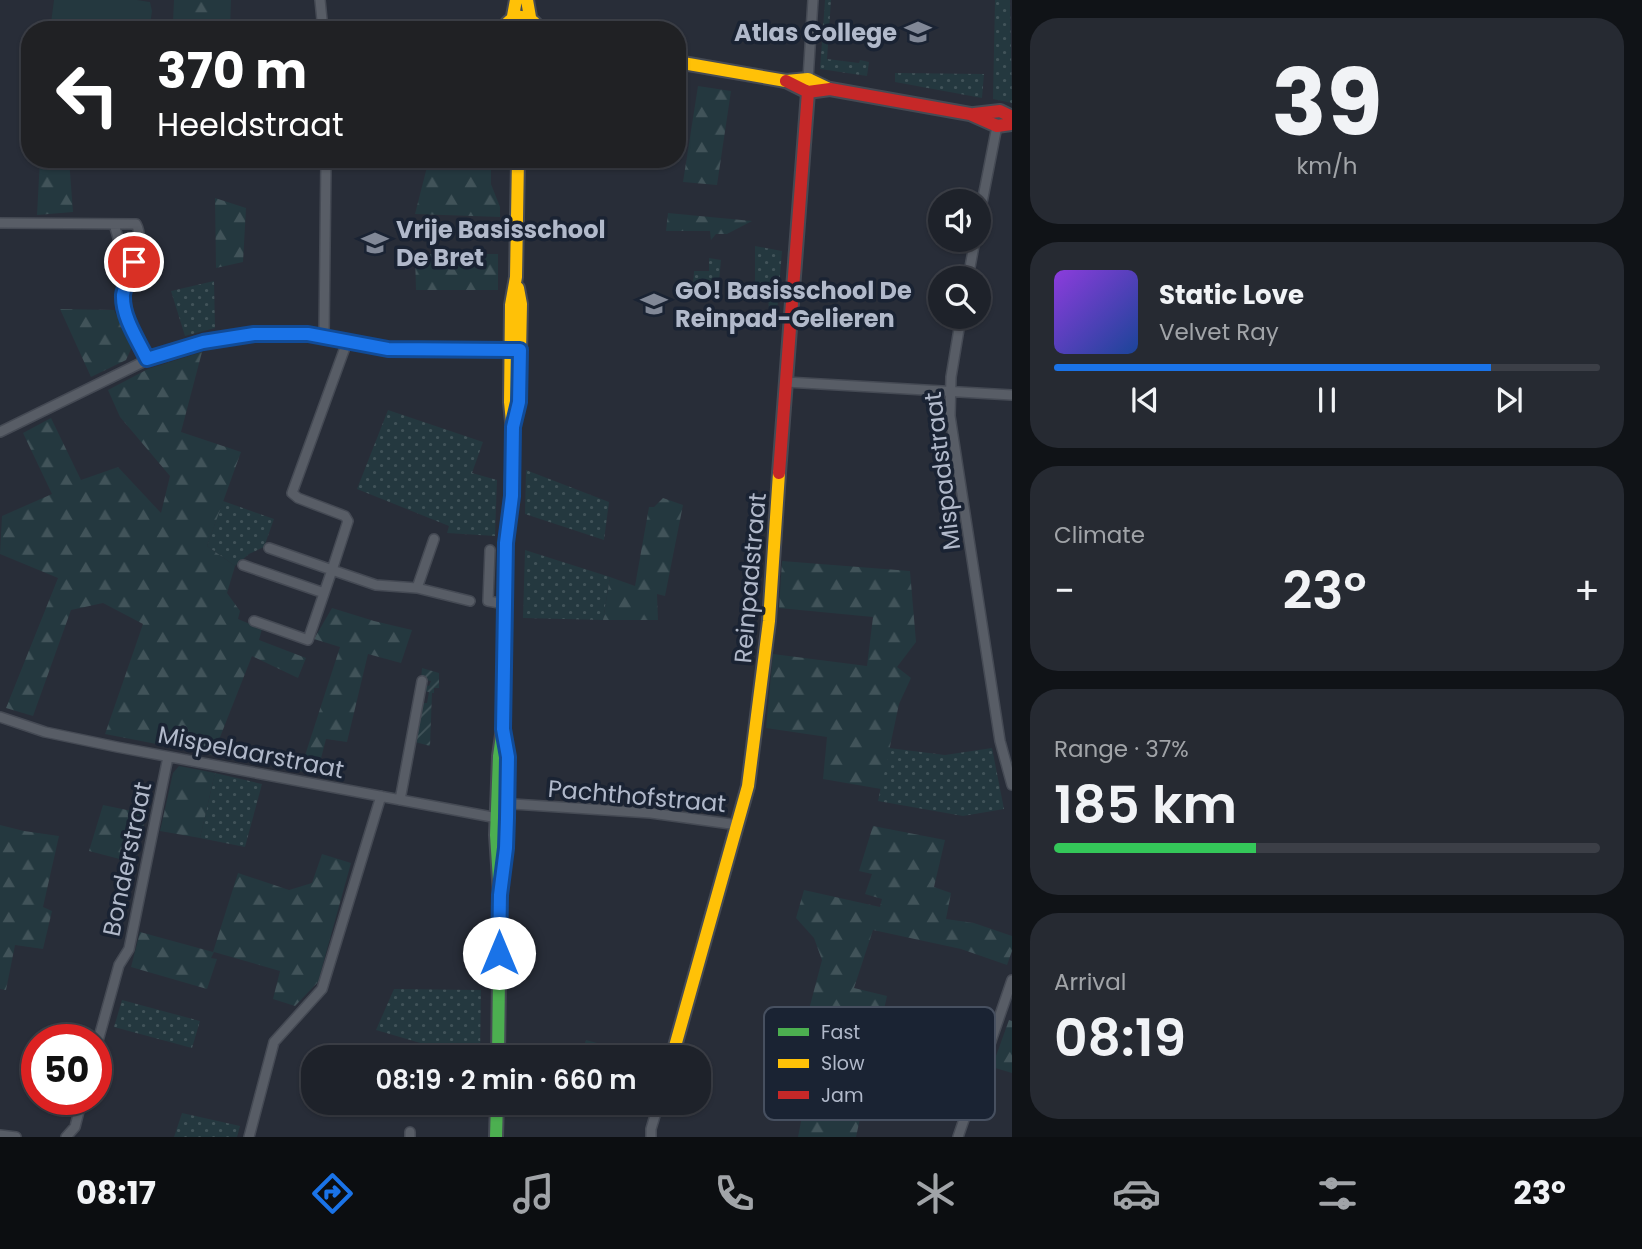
<!DOCTYPE html>
<meta charset="utf-8">
<style>
:root{--surface:#1e222a;--page:#262a32;--text:#f1f3f6;--muted:#a1a4a8;--line:#3c3f47;--accent:#1a73e8}
body{margin:0;font-family:Poppins,sans-serif;background:var(--page);color:var(--text);height:100vh;display:flex;flex-direction:column;font-size:26px;white-space:nowrap}
*{box-sizing:border-box;margin:0}
p{font-size:23px;color:var(--muted)}
.icon{flex:none;width:38px;height:38px;fill:none;stroke:currentColor;stroke-width:2;stroke-linecap:round;stroke-linejoin:round}
.map{position:relative;flex:1;overflow:hidden}
.drawer{display:flex;flex-direction:column;gap:18px;padding:18px;background:#101317;width:630px}
.drawer>*{flex:none}
.hud{position:absolute;left:21px;top:21px;width:665px;height:147px;border-radius:28px;box-shadow:0 2px 5px #0004,0 0 0 2px var(--line);background:#202124;color:#fff;overflow:hidden}
.fabs{position:absolute;left:928px;top:189px;display:grid;gap:14px}
.fabs a{display:grid;place-items:center;width:63px;height:63px;border-radius:50%;background:var(--surface);box-shadow:0 2px 5px #0004,0 0 0 2px var(--line);font-size:35px}
.speed{position:absolute;left:21px;top:1024px;display:flex;gap:14px;font-size:35px;font-weight:700;text-align:center}
.speed>*{display:grid;place-content:center;width:91px;height:91px;border-radius:50%;background:var(--surface);box-shadow:0 2px 5px #0004,0 0 0 2px var(--line);line-height:1}
.speed .limit{border:10px solid #d22;background:#fff;color:#111}
.pin{position:absolute;display:grid;place-items:center;width:60px;height:60px;color:#fff;margin:-30px;border:4px solid #fff;border-radius:50%;box-shadow:0 2px 7px #0007}
.me{position:absolute;width:77px;margin:-38px;rotate:0deg;stroke-linejoin:round;filter:drop-shadow(0 0 5px #0008)}
.turn{display:flex;align-items:center;gap:24px;height:147px;padding:0 21px;font-size:32px}
.turn .icon{width:91px;height:91px;stroke-width:2.5}
.turn b{display:block;font-size:49px;line-height:60px}
.big{font-size:52px;font-weight:600;line-height:1.1}
.drawer .widget{flex:1;display:flex;flex-direction:column;justify-content:center;gap:10px;min-width:0;padding:0 24px;border-radius:28px;background:var(--page)}
.drawer .dial{align-items:center;gap:0}
.dial b{font-size:91px;line-height:1}
.song{display:flex;align-items:center;gap:21px}
.cover{width:84px;height:84px;border-radius:10px;background:linear-gradient(135deg,hsl(270 70% 55%),hsl(220 70% 35%))}
.played{height:7px;border-radius:4px;background:linear-gradient(90deg,var(--accent) 80%,var(--line) 80%)}
.keys{display:flex;justify-content:space-around;direction:ltr}
.heat{display:flex;justify-content:space-between;align-items:center;font-size:38px;direction:ltr}
.charge{height:10px;border-radius:5px;background:linear-gradient(90deg,#34c759 37%,var(--line) 0)}
.trip{position:absolute;left:301px;top:1045px;width:410px;height:70px;border-radius:28px;background:var(--surface);box-shadow:0 2px 5px #0004,0 0 0 2px var(--line);font-weight:600;line-height:70px;text-align:center}
.dock{display:flex;height:112px;justify-content:space-around;align-items:center;background:#0c0e11;color:var(--muted)}
.dock .icon{width:49px;height:49px}
.dock .on{color:var(--accent)}
.dock b{font-size:32px;color:var(--text)}
main{display:flex;flex:1;min-height:0}
.map>svg:first-child{display:block}
.grass{fill:url(#grass-dots)}
.forest{fill:url(#forest-firs)}
.garden{fill:url(#garden-furrows)}
.pitch{fill:#24383f}
.lines{fill:none;stroke-linecap:round;stroke-linejoin:round}
.street-casing{stroke:#454a54;stroke-width:12}
.fast-casing{stroke:#454a54;stroke-width:16}
.slow-casing{stroke:#454a54;stroke-width:16}
.jam-casing{stroke:#454a54;stroke-width:16}
.street{stroke:#585d66;stroke-width:9}
.fast{stroke:#4caf50;stroke-width:12}
.slow{stroke:#ffc107;stroke-width:12}
.jam{stroke:#c62828;stroke-width:12}
.route-casing{stroke:#114b97;stroke-width:18}
.route{stroke:#1a73e8;stroke-width:12}
.labels{text-anchor:middle;dominant-baseline:central;stroke-width:7;stroke-linejoin:round;paint-order:stroke}
.poi-label{font-size:24px;font-weight:bold;fill:#b1b9ca;stroke:#1a2333;text-anchor:start}
.street-label{font-size:24px;fill:#b1b9ca;stroke:#1a2333}
.key{fill:#1a2333;stroke:#475060;stroke-width:2}
.key-label{font-size:19px;fill:#b1b9ca}
</style>
<main>
<div class="map">
<svg width="1012" height="1137" viewBox="0 0 1012 1137">
<defs>
<pattern id="grass-dots" width="8" height="8" patternUnits="userSpaceOnUse" patternTransform="scale(1.75)"><rect width="8" height="8" fill="#24383f"/><path d="M2 2h.1M6 6h.1" fill="none" stroke="#415359" stroke-width="1.8" stroke-linecap="round"/></pattern>
<pattern id="forest-firs" width="22" height="20" patternUnits="userSpaceOnUse" patternTransform="scale(1.75)"><rect width="22" height="20" fill="#24383f"/><path d="M5 1l3.5 6h-7zM16 11l3.5 6h-7z" fill="#415359"/></pattern>
<pattern id="garden-furrows" width="10" height="10" patternUnits="userSpaceOnUse" patternTransform="scale(1.75)"><rect width="10" height="10" fill="#24383f"/><path d="M-1 1l2-2M0 10L10 0M9 11l2-2" fill="none" stroke="#415359"/></pattern>
</defs>
<rect width="100%" height="100%" fill="#282d38"/>
<path class="grass" d="M 825,0 L 831,0 L 827,59 L 859,63 L 860,60 L 869,62 L 867,76 L 820,69 Z
M 995,0 L 1010,0 L 1012,103 L 993,99 Z
M 895,73 L 984,74 L 982,98 L 895,82 Z
M 755,246 L 782,251 L 777,313 L 769,312 L 768,292 L 755,291 Z
M 709,258 L 721,260 L 719,282 L 716,285 L 693,285 L 694,271 L 709,271 Z
M 214,281 L 215,328 L 185,336 L 171,291 Z
M 388,410 L 483,442 L 472,473 L 497,480 L 495,536 L 447,533 L 449,526 L 357,489 Z
M 526,470 L 609,502 L 604,540 L 525,514 Z
M 223,501 L 274,519 L 264,547 L 249,554 L 235,566 L 207,546 Z
M 525,550 L 610,577 L 603,620 L 523,618 Z
M 889,748 L 945,755 L 992,748 L 1004,809 L 963,816 L 878,801 Z
M 215,773 L 262,784 L 245,847 L 200,838 Z
M 394,989 L 481,990 L 480,1057 L 468,1057 L 376,1030 Z
M 122,1000 L 200,1021 L 192,1048 L 114,1027 Z
M 182,1113 L 240,1126 L 237,1137 L 174,1137 Z"/>
<path class="forest" d="M 174,0 L 231,0 L 230,29 L 199,28 L 173,22 Z
M 698,86 L 731,91 L 717,185 L 683,182 Z
M 40,159 L 69,159 L 73,212 L 37,215 Z
M 429,159 L 491,159 L 491,184 L 500,207 L 500,217 L 415,214 Z
M 215,198 L 246,208 L 243,262 L 216,268 Z
M 668,213 L 752,221 L 727,234 L 716,234 L 711,240 L 710,231 L 666,231 Z
M 415,254 L 498,254 L 498,290 L 416,290 Z
M 60,309 L 114,310 L 132,347 L 126,360 L 91,377 Z
M 202,352 L 181,432 L 241,452 L 207,546 L 235,566 L 227,593 L 240,611 L 238,619 L 262,629 L 259,640 L 306,658 L 298,678 L 252,656 L 213,755 L 105,734 L 143,624 L 103,603 L 71,610 L 33,716 L 6,708 L 58,578 L 0,554 L 2,516 L 52,494 L 23,433 L 51,418 L 81,480 L 118,467 L 161,513 L 170,476 L 120,417 L 108,390 L 148,369 Z
M 663,498 L 683,505 L 665,596 L 657,594 L 658,620 L 603,620 L 610,577 L 635,586 L 649,507 L 654,507 Z
M 782,561 L 910,571 L 916,642 L 897,667 L 911,678 L 899,704 L 881,789 L 823,779 L 827,737 L 766,728 L 773,654 L 867,666 L 873,617 L 779,608 Z
M 332,608 L 374,621 L 412,630 L 401,663 L 368,654 L 347,742 L 326,739 L 317,774 L 300,771 L 340,647 L 314,639 Z
M 179,766 L 215,773 L 200,838 L 160,831 L 173,773 Z
M 103,805 L 146,814 L 135,863 L 89,851 Z
M 0,825 L 24,831 L 59,836 L 43,907 L 52,911 L 43,949 L 15,945 L 6,990 L 0,989 Z
M 873,826 L 945,840 L 934,887 L 951,893 L 946,919 L 974,923 L 1012,936 L 1012,951 L 1007,965 L 961,949 L 873,930 L 854,988 L 887,996 L 856,1137 L 798,1137 L 807,1091 L 773,1082 L 802,1036 L 822,960 L 814,938 L 796,918 L 804,890 L 880,907 L 882,899 L 865,894 L 872,874 L 859,871 Z
M 322,854 L 351,863 L 318,982 L 295,1006 L 273,999 L 280,971 L 214,952 L 211,958 L 217,959 L 207,989 L 131,967 L 140,932 L 213,952 L 238,873 L 289,890 L 312,883 Z
M 1009,1020 L 1012,1021 L 1012,1073 L 992,1067 Z
M 586,1040 L 648,1057 L 580,1057 Z"/>
<path class="garden" d="M 422,668 L 439,673 L 439,688 L 434,688 L 434,693 L 432,693 L 430,746 L 415,742 L 422,703 L 427,703 L 429,692 L 425,691 L 426,685 L 429,686 L 431,681 L 421,679 Z"/>
<path class="pitch" d="M 54,0 L 137,0 L 150,2 L 152,11 L 150,25 L 139,23 L 137,30 L 50,30 Z"/>
<g class="lines">
<g class="street-casing">
<path id="street" d="M 320,0 L 323,30
M 808,79 L 813,0
M 0,223 L 136,224 C 146,242 132,275 123,292
M 978,223 L 997,126
M 114,224 L 119,241 L 125,308 L 147,360
M 968,278 L 975,240
M 961,317 L 951,377 L 950,416 L 1000,741 L 1012,785
M 324,336 L 326,159
M 786,382 L 1012,395
M 0,432 L 147,360 L 184,346 L 228,337 L 289,333 L 324,336 L 365,347 L 388,349 L 515,350
M 269,548 L 332,570 L 348,521 L 345,516 L 298,498 L 292,493 L 347,342
M 490,550 L 488,601 L 505,604
M 243,565 L 324,593
M 417,588 L 434,539
M 254,621 L 308,640 L 332,570 L 376,585 L 417,588 L 470,601
M 0,717 L 45,732 L 117,747 L 492,817 L 497,818 L 507,804 L 513,804 L 651,813 L 738,825
M 400,800 L 422,681
M 96,1048 L 119,965 L 129,949 L 168,757
M 0,1135 L 16,1137
M 66,1137 L 75,1127 L 82,1099
M 249,1137 L 274,1042 L 322,989 L 381,796
M 410,1137 L 410,1132
M 651,1137 L 651,1129 L 659,1102
M 958,1137 L 1012,980"/>
</g>
<g class="fast-casing">
<path id="fast" d="M 498,1057 L 500,895 L 496,835 L 499,756 L 503,728 L 506,543 L 511,503
M 496,1137 L 497,1102"/>
</g>
<g class="slow-casing">
<path id="slow" d="M 527,0 L 530,17
M 513,16 L 516,0
M 502,30 C 513,12 529,13 541,30
M 677,62 L 786,81 L 808,79 L 829,89
M 516,416 L 519,402 L 521,304 L 518,288
M 511,503 L 513,432 L 510,402 L 511,305 L 516,277 L 518,159
M 672,1057 L 748,786 L 769,621 L 779,473"/>
</g>
<g class="jam-casing">
<path id="jam" d="M 786,81 L 808,92 L 830,89 L 970,114 L 997,126 L 1012,124
M 974,114 L 1000,111 L 1012,117
M 779,473 L 808,92
M 503,871 L 506,848 L 508,757 L 505,743"/>
</g>
<use href="#street" class="street"/>
<use href="#fast" class="fast"/>
<use href="#slow" class="slow"/>
<use href="#jam" class="jam"/>
</g>
<g class="lines">
<g class="route-casing">
<path id="route" d="M 134,262 C 132,271 124,287 123,295 C 122,317 138,340 147,359 L 203,342 L 254,334 L 308,334 L 388,349 L 520,350 L 519,402 L 513,427 L 512,496 L 506,543 L 503,729 L 508,757 L 507,818 L 506,848 L 500,895 L 499,953"/>
</g>
<use href="#route" class="route"/>
</g>
<defs>
<g id="school-bare" transform="scale(2.1)"><path d="M0-5L7-2L0 1L-7-2ZM-4 1L0 2.5L4 1V4Q0 6-4 4Z" fill="#818897" stroke="#1a2333" stroke-width="2.5" paint-order="stroke"/></g>
</defs>
<g fill-rule="evenodd">
<use href="#school-bare" x="918" y="32"/>
<use href="#school-bare" x="375" y="243"/>
<use href="#school-bare" x="654" y="304"/>
</g>
<g class="labels">
<g class="poi-label">
<text x="897" y="32" text-anchor="end">Atlas College</text>
<text x="396" y="229">Vrije Basisschool<tspan x="396" dy="28">De Bret</tspan></text>
<text x="675" y="290">GO! Basisschool De<tspan x="675" dy="28">Reinpad-Gelieren</tspan></text>
</g>
<g class="street-label">
<text transform="translate(942 471) rotate(-97)">Mispadstraat</text>
<text transform="translate(750 578) rotate(-85)">Reinpadstraat</text>
<text transform="translate(251 752) rotate(11)">Mispelaarstraat</text>
<text transform="translate(637 796) rotate(5)">Pachthofstraat</text>
<text transform="translate(127 859) rotate(-78)">Bonderstraat</text>
</g>
</g>
<rect x="764" y="1007" width="231" height="113" rx="10" class="key"/>
<rect x="778" y="1028" width="31" height="8" fill="#4caf50"/>
<rect x="778" y="1059" width="31" height="9" fill="#ffc107"/>
<rect x="778" y="1091" width="31" height="8" fill="#c62828"/>
<g class="key-label">
<text x="821" y="1039">Fast</text>
<text x="821" y="1070">Slow</text>
<text x="821" y="1102">Jam</text>
</g>
</svg>
<div class="fabs">
<a><svg class="icon" aria-label="sound" viewBox="0 0 24 24"><path d="M4 9h4l5-4v14l-5-4H4zM17 9q2 3 0 6"/></svg></a>
<a><svg class="icon" aria-label="search" viewBox="0 0 24 24"><circle cx="10" cy="10" r="6"/><path d="M15 15l6 6"/></svg></a>
</div>
<div class="speed"><div class="limit">50</div></div>
<div class="pin" style="left:134px;top:262px;background:#d93025"><svg class="icon" aria-label="arrive" viewBox="0 0 24 24"><path d="M6 21V4h12l-3 4 3 4H6"/></svg></div>
<svg class="me" style="left:499px;top:953px" viewBox="-20 -20 40 40"><circle r="19" fill="#fff"/><path d="M0-13L10 11 0 6-10 11z" fill="#1a73e8"/></svg>
<div class="trip">08:19 · 2 min · 660 m</div>
<div class="hud">
<div class="turn"><svg class="icon" aria-label="left" viewBox="0 0 24 24"><path d="M17 20v-9H6M10 6l-5 5 5 5"/></svg><div><b>370 m</b>Heeldstraat</div></div>
</div>
</div>
<section class="drawer">
<div class="widget dial"><b>39</b><p>km/h</p></div>
<div class="widget">
<div class="song"><i class="cover"></i><div><b>Static Love</b><p>Velvet Ray</p></div></div>
<div class="played"></div>
<div class="keys"><svg class="icon" aria-label="previous" viewBox="0 0 24 24"><path d="M18 5L8 12l10 7zM5 5v14"/></svg><svg class="icon" aria-label="pause" viewBox="0 0 24 24"><path d="M8 5v14M16 5v14"/></svg><svg class="icon" aria-label="next" viewBox="0 0 24 24"><path d="M6 5l10 7-10 7zM19 5v14"/></svg></div>
</div>
<div class="widget"><p>Climate</p>
<div class="heat"><a>−</a><b class="big">23°</b><a>+</a></div>
</div>
<div class="widget"><p>Range · 37%</p><b class="big">185 km</b><div class="charge"></div></div>
<div class="widget"><p>Arrival</p><b class="big">08:19</b></div>
</section>
</main>
<nav class="dock">
<b>08:17</b>
<svg class="icon on" aria-label="directions" viewBox="0 0 24 24"><path d="M12 3l9 9-9 9-9-9zM9 14v-3h6M13 9l2 2-2 2"/></svg>
<svg class="icon" aria-label="music" viewBox="0 0 24 24"><path d="M9 18V5l10-2v13"/><circle cx="6" cy="18" r="3"/><circle cx="16" cy="16" r="3"/></svg>
<svg class="icon" aria-label="phone" viewBox="0 0 24 24"><path d="M5 4h4l2 5-3 2q2 4 5 5l2-3 5 2v4C11 20 4 13 5 4z"/></svg>
<svg class="icon" aria-label="climate" viewBox="0 0 24 24"><path d="M12 3v18M4 7l16 10M4 17L20 7"/></svg>
<svg class="icon" aria-label="car" viewBox="0 0 24 24"><path d="M5 17H2v-5l4-1 3-4h7l3 4 3 1v5h-3M9 17h6M6 11h13"/><circle cx="7" cy="17" r="2"/><circle cx="17" cy="17" r="2"/></svg>
<svg class="icon" aria-label="filters" viewBox="0 0 24 24"><path d="M4 7h16M4 17h16"/><circle cx="9" cy="7" r="2"/><circle cx="15" cy="17" r="2"/></svg>
<b>23°</b>
</nav>
